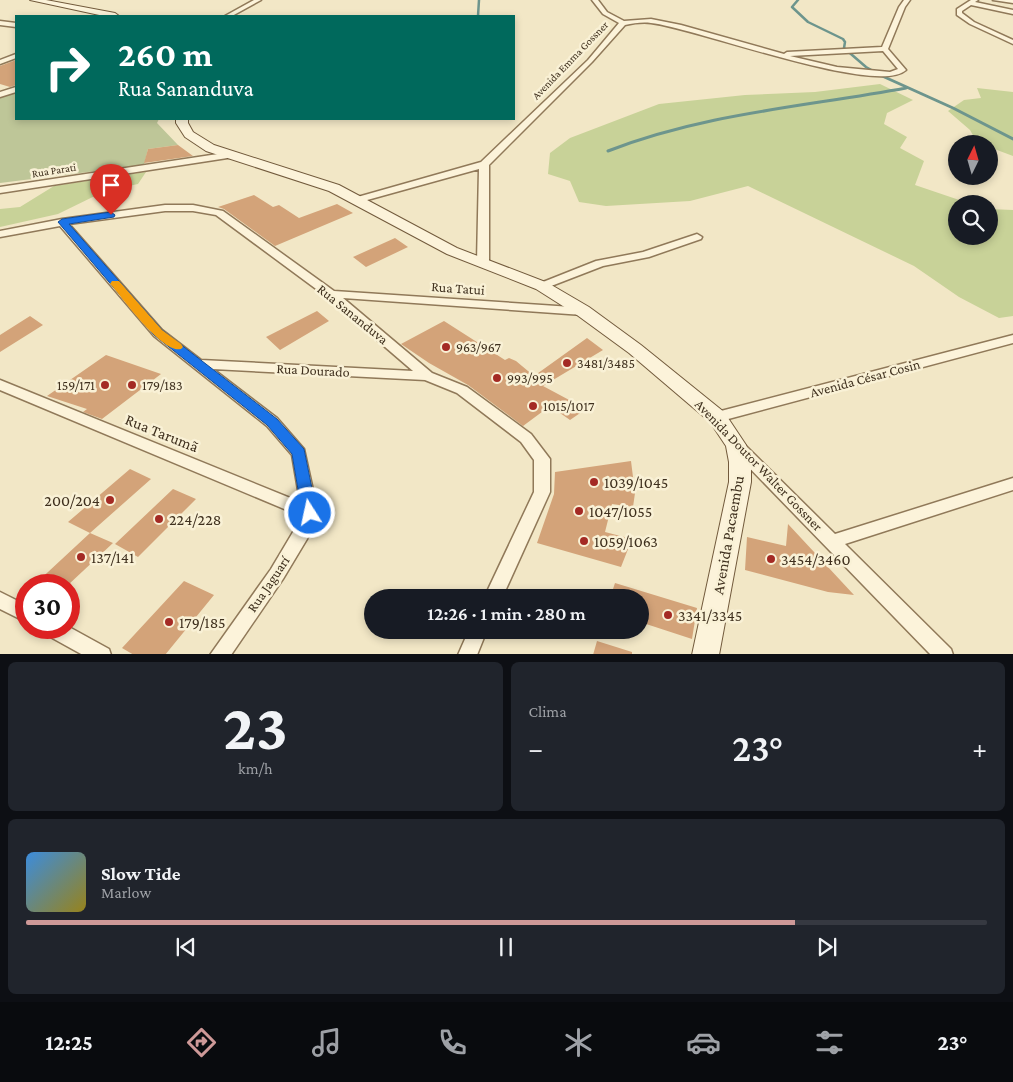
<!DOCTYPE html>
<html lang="pt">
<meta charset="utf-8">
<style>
:root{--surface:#171b24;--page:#20242c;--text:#f1f3f6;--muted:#9ea1a6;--line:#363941;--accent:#ce9998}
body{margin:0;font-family:"Crimson Pro",serif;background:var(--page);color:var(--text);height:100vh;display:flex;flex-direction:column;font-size:19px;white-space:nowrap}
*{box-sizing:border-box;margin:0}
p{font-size:16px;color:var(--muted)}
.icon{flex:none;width:28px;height:28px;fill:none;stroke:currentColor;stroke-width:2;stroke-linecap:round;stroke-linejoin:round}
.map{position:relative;height:654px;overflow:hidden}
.drawer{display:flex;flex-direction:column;gap:8px;padding:8px;background:#0d0f14;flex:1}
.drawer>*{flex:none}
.top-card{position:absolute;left:15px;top:15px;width:500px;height:105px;border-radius:0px;box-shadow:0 2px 8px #0003;background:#00695c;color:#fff;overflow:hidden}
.needle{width:32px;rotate:5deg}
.buttons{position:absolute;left:948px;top:135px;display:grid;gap:10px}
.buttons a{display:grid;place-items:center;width:50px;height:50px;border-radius:50%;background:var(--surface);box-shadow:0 2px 8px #0003;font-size:25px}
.speed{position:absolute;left:15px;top:574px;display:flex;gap:10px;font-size:25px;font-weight:700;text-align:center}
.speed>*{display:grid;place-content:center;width:65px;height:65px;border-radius:50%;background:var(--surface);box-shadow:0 2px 8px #0003;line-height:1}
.speed .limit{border:8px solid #d22;background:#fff;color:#111}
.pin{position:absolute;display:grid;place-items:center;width:42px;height:42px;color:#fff;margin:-51px -21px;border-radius:50% 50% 50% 0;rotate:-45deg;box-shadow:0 0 5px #0007}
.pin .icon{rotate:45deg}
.me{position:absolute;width:55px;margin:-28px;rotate:350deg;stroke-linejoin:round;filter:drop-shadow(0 0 4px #0008)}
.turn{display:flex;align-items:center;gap:18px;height:105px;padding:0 20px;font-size:22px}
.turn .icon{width:65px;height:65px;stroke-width:2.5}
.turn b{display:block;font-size:35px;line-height:42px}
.big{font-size:38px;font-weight:600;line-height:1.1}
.drawer .tile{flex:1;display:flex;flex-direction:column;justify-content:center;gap:8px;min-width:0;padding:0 18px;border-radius:8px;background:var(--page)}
.drawer .dial{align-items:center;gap:0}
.dial b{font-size:65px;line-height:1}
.song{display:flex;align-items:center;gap:15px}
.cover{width:60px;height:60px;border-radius:8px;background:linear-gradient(135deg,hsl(210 70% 55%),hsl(50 70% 35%))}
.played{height:5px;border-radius:2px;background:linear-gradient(90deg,var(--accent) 80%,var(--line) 80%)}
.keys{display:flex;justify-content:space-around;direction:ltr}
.heat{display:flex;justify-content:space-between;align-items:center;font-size:28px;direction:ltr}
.drawer .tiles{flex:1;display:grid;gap:8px;grid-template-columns:1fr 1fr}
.tile:last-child{grid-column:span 2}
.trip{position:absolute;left:364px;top:589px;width:285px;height:50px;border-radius:25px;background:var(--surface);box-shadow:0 2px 8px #0003;font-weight:600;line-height:50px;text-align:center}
.tab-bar{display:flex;height:80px;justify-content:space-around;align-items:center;background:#090b0e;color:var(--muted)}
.tab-bar .icon{width:35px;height:35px}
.tab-bar .on{color:var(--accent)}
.tab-bar b{font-size:22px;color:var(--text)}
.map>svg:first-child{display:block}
.green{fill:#c8d298}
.cemetery{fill:#bec698}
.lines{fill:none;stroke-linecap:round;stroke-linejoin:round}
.stream-far1{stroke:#6d958d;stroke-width:2.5}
.stream{stroke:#6d958d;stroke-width:3}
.building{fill:#d3a379}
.street-casing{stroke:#907959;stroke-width:3}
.secondary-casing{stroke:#725a3c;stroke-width:2}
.street{fill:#fcf3da;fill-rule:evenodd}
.secondary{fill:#fcf3da;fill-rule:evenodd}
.route{fill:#1a73e8;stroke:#114b97}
.slow{fill:#f59e0b}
.poi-dot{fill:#a42a24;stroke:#f9f1d6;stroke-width:2}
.labels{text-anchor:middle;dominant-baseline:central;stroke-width:5;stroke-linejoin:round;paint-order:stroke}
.far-street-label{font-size:11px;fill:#3f301e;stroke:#f9f1d6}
.street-label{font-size:14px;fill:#3f301e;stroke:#f9f1d6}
.poi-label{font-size:14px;fill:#3f301e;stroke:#f9f1d6;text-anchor:start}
.near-street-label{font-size:16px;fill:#3f301e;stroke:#f9f1d6}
.near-poi-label{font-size:16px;fill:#3f301e;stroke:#f9f1d6;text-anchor:start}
</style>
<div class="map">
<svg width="1013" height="655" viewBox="0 0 1013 655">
<rect width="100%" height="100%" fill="#f2e7c6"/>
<path class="green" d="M 880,84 L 913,100 L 887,113 L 884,124 L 907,137 L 900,148 L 924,161 L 915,185 L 971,204 L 956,204 L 956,236 L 989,236 L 989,209 L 1013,210 L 1013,316 L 999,318 L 959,297 L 914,266 L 748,186 L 690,201 L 606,206 L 579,202 L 570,181 L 548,174 L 550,153 L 570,138 L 659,104 L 745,95 L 815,92 Z
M 977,88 L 1013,92 L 1013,156 L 989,147 L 989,144 L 978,144 L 970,130 L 948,111 L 964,100 L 981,98 Z
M 146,172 L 138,184 L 105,191 L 58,214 L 0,227 L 0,209 L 20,207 L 54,186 Z"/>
<path class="cemetery" d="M 16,92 L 16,119 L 159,119 L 157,123 L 178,145 L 148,149 L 144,165 L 0,183 L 0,98 Z"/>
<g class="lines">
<path class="stream-far1" d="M 798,0 L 792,7 L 808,22 L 843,39 L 845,42 L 844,48 L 866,67 L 882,76
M 478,16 L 479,0"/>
<path class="stream" d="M 880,75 L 953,108 L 1013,139
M 608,151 C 706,113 804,107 906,88"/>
</g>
<path class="building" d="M 16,60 L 16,85 L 10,87 L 0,84 L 0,66 Z
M 178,145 L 193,156 L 144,163 L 148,149 Z
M 254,195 L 273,207 L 279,205 L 299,218 L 337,204 L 353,213 L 275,246 L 224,209 L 218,207 Z
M 395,238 L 408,247 L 366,267 L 353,257 Z
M 317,311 L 329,321 L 280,350 L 266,337 Z
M 30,316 L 43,325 L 0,352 L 0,335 Z
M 444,321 L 505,360 L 509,358 L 516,361 L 534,376 L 587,338 L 603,350 L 543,386 L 586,409 L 570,420 L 550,406 L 523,426 L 468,385 L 429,363 L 401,344 Z
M 106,355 L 161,374 L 102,419 L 83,412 L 87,409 L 47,396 Z
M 631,461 L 635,493 L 633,507 L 612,504 L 605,532 L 632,539 L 621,567 L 537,543 L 554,494 L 555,472 Z
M 130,469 L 151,479 L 90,533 L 68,522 Z
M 173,489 L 196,499 L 138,557 L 115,544 Z
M 788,524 L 854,595 L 828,592 L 745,570 L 747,537 L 786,546 Z
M 90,533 L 113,543 L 68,585 L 34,585 Z
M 184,581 L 214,595 L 165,655 L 134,655 L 122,648 Z
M 615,583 L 697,608 L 692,639 L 640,622 L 640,598 L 610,598 Z
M 597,641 L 632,652 L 632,655 L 593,655 Z"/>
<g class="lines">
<g class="street-casing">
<path id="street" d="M 254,0 L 261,0 L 232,16 L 225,16 Z
M 592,0 L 598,0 L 607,12 L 624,21 L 651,19 L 681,25 L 784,54 L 787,52 L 882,47 L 899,7 L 904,0 L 910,0 L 905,7 L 888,49 L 906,70 C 877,97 696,28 651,23 C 643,22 634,23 625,25 L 592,62 L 489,165 L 489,262 L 487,264 L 479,264 L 477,262 L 479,169 L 360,202 L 354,202 L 354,198 L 481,162 L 588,60 L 619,23 L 603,14 ZM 883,51 L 898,69 L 890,72 L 837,67 L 790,56 Z
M 971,0 L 978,0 L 975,2 L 1013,10 L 1013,14 L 971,5 L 962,11 L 962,13 L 974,22 L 1013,40 L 1013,44 L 970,24 L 957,15 L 957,9 Z
M 993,0 L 1013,0 L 1013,3 Z
M 0,21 L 16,23 L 16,27 L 0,25 Z
M 16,54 L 16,58 L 0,64 L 0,60 Z
M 16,87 L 16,92 L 0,97 L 0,92 Z
M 231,152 L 235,155 L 234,157 L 0,193 L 0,187 Z
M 165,205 L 193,205 L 223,211 L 334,291 L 587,308 L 589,311 L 587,314 L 583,315 L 343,298 L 432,373 L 467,387 L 531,434 L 550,459 L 550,492 L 502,598 L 484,598 L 534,492 L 534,460 L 521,442 L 457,393 L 425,380 L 213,369 L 277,418 L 304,449 L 318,513 L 310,534 L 283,579 L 231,655 L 210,655 L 271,569 L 296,527 L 301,516 L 0,390 L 0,380 L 300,502 L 292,455 L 267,426 L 154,336 L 60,226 L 0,237 L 0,231 L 62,219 ZM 165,211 L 193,211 L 216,215 L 327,297 L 413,371 L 201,360 L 162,330 L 69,224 Z
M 697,234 L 702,237 L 701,239 L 649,257 L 603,266 L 546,288 L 538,288 L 536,286 L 538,284 L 596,261 L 643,252 Z
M 1013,335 L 1013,343 L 717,422 L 712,421 L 710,417 L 712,413 L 717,412 Z
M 739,443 L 744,444 L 835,534 L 1013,478 L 1013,490 L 845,544 L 951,649 L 953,655 L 931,655 L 734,452 L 731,448 L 734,444 Z
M 0,592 L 26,605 L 26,622 L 0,609 Z
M 69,627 L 109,649 L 111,655 L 83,655 L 45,634 L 43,628 Z
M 469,630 L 487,630 L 477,655 L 458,655 Z"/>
</g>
<g class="secondary-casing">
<path id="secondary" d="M 30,0 L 46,0 L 115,13 L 119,16 L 104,16 Z
M 176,119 L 188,119 L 188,123 L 193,132 L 214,145 L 339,185 L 457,248 L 548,283 L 589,307 L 641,345 L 724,412 L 746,445 L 751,462 L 751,482 L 719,655 L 692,655 L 729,482 L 729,462 L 726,446 L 710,422 L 629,353 L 577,315 L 536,289 L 447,254 L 329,191 L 206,151 L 185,137 L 176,123 Z"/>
</g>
<use href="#street" class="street"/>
<use href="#secondary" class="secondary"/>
</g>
<path class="route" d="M 111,212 L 115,215 L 114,217 L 69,224 L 162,330 L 277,419 L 304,449 L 317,513 L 315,517 L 310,519 L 305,517 L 302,513 L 292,454 L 267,425 L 154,335 L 58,222 L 62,219 Z"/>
<path class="slow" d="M 112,281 L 119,281 L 162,330 L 181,344 L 183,347 L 181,349 C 163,354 124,300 112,286 L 110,284 Z"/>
<g class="poi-dot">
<circle cx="446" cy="347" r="5"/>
<circle cx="567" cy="363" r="5"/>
<circle cx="497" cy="378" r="5"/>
<circle cx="105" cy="385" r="5"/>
<circle cx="132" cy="385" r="5"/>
<circle cx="533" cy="406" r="5"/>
<circle cx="594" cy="482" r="5"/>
<circle cx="110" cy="500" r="5"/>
<circle cx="579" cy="511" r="5"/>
<circle cx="159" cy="519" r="5"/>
<circle cx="584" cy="541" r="5"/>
<circle cx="81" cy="557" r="5"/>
<circle cx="771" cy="559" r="5"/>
<circle cx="668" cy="615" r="5"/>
<circle cx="169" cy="622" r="5"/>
</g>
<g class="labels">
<g class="far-street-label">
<text transform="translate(570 60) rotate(-46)">Avenida Emma Gossner</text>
<text transform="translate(54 170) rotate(-9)">Rua Parati</text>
</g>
<g class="street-label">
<text transform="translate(458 288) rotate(4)">Rua Tatui</text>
<text transform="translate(353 314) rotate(39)">Rua Sananduva</text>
<text transform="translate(313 370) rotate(3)">Rua Dourado</text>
<text transform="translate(865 378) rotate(-15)">Avenida César Cosin</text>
<text transform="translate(759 465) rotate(46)">Avenida Doutor Walter Gossner</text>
<text transform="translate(268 584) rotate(-56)">Rua Jaguarí</text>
</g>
<g class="poi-label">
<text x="456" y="347">963/967</text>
<text x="577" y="363">3481/3485</text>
<text x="507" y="378">993/995</text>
<text x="95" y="385" text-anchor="end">159/171</text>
<text x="142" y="385">179/183</text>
<text x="543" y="406">1015/1017</text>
</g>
<g class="near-street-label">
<text transform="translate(162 433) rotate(22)">Rua Tarumã</text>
<text transform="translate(728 535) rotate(-80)">Avenida Pacaembu</text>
</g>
<g class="near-poi-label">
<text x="604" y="482">1039/1045</text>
<text x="100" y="500" text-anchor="end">200/204</text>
<text x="589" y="511">1047/1055</text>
<text x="169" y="519">224/228</text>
<text x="594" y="541">1059/1063</text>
<text x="91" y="557">137/141</text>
<text x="781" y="559">3454/3460</text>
<text x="678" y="615">3341/3345</text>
<text x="179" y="622">179/185</text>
</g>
</g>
</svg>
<div class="buttons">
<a><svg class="needle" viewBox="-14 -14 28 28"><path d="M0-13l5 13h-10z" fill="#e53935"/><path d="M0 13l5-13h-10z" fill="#9ea1a6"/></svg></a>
<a><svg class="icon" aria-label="search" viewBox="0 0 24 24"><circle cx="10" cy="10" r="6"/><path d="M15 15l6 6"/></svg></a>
</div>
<div class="speed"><div class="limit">30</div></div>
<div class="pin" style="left:111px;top:215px;background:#d93025"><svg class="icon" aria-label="arrive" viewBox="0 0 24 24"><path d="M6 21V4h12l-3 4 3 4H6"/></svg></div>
<svg class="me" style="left:310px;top:513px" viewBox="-20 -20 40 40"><circle r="17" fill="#1a73e8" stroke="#fff" stroke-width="3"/><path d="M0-11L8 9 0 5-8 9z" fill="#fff"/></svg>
<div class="trip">12:26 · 1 min · 280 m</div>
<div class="top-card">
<div class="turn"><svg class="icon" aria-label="right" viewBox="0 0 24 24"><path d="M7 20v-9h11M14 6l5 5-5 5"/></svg><div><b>260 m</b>Rua Sananduva</div></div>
</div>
</div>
<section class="drawer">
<div class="tiles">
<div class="tile dial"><b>23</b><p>km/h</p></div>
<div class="tile"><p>Clima</p>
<div class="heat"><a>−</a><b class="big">23°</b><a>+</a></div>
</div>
<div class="tile">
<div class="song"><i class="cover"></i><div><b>Slow Tide</b><p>Marlow</p></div></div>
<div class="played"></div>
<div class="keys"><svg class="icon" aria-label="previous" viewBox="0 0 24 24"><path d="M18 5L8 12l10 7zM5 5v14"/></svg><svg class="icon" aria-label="pause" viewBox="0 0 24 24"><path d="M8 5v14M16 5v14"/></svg><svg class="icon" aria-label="next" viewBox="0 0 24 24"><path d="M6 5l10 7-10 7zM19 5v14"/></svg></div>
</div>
</div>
</section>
<nav class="tab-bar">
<b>12:25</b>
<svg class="icon on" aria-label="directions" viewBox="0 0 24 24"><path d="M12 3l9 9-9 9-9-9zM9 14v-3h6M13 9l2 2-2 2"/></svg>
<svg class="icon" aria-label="music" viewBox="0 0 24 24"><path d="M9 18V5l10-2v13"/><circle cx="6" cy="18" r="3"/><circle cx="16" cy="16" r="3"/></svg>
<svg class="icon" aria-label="phone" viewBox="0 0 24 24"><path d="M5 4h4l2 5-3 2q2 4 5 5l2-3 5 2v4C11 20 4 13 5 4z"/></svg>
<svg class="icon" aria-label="climate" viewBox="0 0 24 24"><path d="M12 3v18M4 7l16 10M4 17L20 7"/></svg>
<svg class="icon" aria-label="car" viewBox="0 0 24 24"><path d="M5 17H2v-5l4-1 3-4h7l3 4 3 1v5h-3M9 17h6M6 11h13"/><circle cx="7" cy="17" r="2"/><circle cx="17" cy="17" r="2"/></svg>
<svg class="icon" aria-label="filters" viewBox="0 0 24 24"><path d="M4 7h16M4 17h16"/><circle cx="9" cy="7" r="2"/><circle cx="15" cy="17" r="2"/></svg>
<b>23°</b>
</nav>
